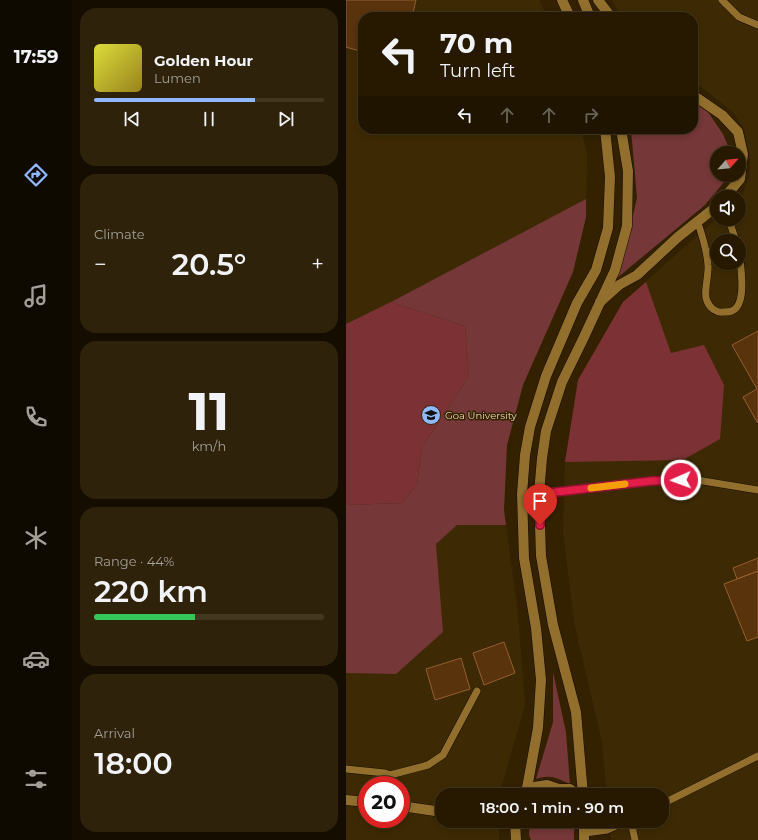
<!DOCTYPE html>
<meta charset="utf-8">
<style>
:root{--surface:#261900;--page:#2e220a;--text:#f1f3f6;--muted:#a4a099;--line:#423822;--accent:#8fb8fd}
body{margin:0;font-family:Montserrat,sans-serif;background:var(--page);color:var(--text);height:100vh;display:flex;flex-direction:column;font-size:15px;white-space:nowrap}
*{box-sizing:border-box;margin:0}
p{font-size:13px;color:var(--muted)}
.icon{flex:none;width:22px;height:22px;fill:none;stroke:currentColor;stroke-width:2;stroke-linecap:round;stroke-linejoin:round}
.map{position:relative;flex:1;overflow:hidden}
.panel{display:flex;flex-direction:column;gap:8px;padding:8px;background:#150e00;width:274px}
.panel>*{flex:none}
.guide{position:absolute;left:12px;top:12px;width:340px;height:122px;border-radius:16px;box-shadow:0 2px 6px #0003,0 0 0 1px var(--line);background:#261900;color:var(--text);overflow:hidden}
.needle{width:26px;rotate:63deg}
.tools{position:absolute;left:364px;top:146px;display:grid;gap:8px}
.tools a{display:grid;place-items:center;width:36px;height:36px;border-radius:50%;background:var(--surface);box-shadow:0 2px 6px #0003,0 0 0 1px var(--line);font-size:20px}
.speed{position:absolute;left:12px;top:776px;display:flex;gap:8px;font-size:20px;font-weight:700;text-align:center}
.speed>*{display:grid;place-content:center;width:52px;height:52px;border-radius:50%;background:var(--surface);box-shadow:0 2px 6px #0003,0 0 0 1px var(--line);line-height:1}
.speed .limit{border:6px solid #d22;background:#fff;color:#111}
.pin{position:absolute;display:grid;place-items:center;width:34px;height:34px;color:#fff;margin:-41px -17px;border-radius:50% 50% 50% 0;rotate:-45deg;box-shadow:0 0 4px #0007}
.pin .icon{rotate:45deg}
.me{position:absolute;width:44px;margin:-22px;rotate:268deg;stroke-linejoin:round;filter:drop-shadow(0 0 3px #0008)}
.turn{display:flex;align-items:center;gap:14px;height:84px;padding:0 16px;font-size:18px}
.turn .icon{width:52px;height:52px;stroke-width:2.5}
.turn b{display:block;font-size:28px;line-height:34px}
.lanes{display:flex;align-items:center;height:38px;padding:0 16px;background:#0003;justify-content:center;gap:20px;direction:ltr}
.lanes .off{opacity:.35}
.big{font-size:30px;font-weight:600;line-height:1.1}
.panel .card{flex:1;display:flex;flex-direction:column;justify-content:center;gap:6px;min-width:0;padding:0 14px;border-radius:16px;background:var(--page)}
.panel .dial{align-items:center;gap:0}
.dial b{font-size:52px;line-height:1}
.song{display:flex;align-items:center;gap:12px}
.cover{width:48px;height:48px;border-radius:6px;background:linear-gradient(135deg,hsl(60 70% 55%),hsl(50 70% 35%))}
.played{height:4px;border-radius:2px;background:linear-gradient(90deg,var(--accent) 70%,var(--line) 70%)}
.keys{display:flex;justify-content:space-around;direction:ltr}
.heat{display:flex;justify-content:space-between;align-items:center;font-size:22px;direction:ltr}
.charge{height:6px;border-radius:3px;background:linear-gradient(90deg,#34c759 44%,var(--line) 0)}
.trip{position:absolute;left:89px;top:788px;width:234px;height:40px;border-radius:16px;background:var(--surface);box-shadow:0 2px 6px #0003,0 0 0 1px var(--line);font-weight:600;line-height:40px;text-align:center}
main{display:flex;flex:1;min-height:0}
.tab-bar{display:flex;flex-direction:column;width:72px;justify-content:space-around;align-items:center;background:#0f0a00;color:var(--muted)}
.tab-bar .icon{width:28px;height:28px}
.tab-bar .on{color:var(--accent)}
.tab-bar b{font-size:18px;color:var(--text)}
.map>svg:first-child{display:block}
.built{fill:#3d2a04;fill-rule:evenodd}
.green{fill:#753738}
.forest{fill:#7c3234}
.building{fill:#59330c;stroke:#945f2f}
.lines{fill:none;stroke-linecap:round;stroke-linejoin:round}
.service-casing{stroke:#160c00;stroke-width:8}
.minor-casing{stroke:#160c00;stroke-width:11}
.secondary-casing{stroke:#160c00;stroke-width:11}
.service{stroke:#926f2d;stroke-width:7}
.minor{stroke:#926f2d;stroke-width:10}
.secondary{stroke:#926f2d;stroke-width:10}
.route-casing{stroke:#92132f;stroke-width:10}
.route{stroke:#e11d48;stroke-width:7}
.slow{stroke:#f59e0b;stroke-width:7}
.labels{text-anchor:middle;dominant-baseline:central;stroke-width:3;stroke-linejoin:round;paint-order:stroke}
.poi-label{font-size:10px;fill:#eedcbc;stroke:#332100;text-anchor:start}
</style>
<main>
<nav class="tab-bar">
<b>17:59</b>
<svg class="icon on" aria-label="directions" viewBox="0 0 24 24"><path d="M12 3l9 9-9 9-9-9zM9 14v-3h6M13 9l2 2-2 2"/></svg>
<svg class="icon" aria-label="music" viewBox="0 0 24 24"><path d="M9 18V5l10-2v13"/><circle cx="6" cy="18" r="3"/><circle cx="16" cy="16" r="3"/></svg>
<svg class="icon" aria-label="phone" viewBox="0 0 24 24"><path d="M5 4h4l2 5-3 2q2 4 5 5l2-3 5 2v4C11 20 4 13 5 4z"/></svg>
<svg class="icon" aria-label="climate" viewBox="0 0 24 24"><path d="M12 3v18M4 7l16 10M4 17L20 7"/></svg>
<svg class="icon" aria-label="car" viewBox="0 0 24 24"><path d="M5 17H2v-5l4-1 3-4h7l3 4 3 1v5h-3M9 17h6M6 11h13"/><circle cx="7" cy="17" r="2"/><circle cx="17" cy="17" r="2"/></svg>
<svg class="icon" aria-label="filters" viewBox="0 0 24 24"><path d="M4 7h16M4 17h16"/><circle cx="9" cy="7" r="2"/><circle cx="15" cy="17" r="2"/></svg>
</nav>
<section class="panel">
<div class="card">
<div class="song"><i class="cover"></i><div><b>Golden Hour</b><p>Lumen</p></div></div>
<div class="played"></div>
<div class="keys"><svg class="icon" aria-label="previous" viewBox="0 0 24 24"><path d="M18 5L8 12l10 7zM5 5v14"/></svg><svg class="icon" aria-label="pause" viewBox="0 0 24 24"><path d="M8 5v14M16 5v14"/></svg><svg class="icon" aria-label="next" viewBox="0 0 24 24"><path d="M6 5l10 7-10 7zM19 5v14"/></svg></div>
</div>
<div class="card"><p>Climate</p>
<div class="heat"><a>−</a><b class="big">20.5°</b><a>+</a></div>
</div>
<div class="card dial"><b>11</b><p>km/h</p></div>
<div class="card"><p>Range · 44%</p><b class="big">220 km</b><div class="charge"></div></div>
<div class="card"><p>Arrival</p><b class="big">18:00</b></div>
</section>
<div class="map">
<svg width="412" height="840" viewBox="0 0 412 840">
<rect width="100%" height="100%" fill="#332100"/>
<path class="built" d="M 0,0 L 193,0 L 201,17 L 17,17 L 17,129 L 235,129 L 241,154 L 240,217 L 227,272 L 177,385 L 161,445 L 158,510 L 172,615 L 179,705 L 153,795 L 96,795 L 96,821 L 153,821 L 153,840 L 0,840 ZM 21,785 L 55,785 L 55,819 L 21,819 Z
M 266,0 L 412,0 L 412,840 L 265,840 L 263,821 L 316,821 L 316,795 L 261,795 L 256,742 L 229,627 L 217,532 L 219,462 L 232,380 L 277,302 L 371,218 L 393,219 L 393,198 L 396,196 L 403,176 L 404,159 L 398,129 L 387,112 L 347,80 L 347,17 L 276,17 ZM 371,241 L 393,241 L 393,263 L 371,263 Z"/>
<path class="green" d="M 347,102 L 362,112 L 377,134 L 385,153 L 371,153 L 371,175 L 381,175 L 379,181 L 359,205 L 271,278 L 275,268 L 291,198 L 285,129 L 347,129 Z
M 240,199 L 240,217 L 227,272 L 177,385 L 161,445 L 158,510 L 160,525 L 111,525 L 90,544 L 97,632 L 50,674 L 0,673 L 0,505 L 56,503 L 71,484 L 76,447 L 123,376 L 119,326 L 45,302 Z
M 207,672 L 220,732 L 224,784 C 210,778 205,774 190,779 L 207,722 Z
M 184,821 L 228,821 L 228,840 L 185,840 L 183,835 Z"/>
<path class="forest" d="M 300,282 L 325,353 L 358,345 L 378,385 L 374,439 L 337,460 L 219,462 L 232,380 L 277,302 Z
M 45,302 L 119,326 L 123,376 L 76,447 L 71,484 L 56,503 L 0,505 L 0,324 Z"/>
<path class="building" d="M 0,0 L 70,0 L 66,17 L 40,17 L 31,15 L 30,17 L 17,17 L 17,52 L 0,47 Z
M 412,331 L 412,422 L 411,422 L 397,397 L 411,389 L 386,345 Z
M 412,558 L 412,571 L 391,579 L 387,568 Z
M 412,571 L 412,637 L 401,641 L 378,584 Z
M 158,642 L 169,673 L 138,685 L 127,653 Z
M 115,658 L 124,689 L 89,700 L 80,669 Z"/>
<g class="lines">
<g class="service-casing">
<path id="service" d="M 376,0 L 393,17 L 412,25
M 381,219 L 385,226 L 390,241
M 351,220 C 356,235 361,249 362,265 C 363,275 357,294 361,301 C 364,308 370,313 377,312 C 380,312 384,312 386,311 C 402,304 394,264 393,250
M 361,252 L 371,251
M 193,494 L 305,481 L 351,480 L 412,490
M 0,769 L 39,773 L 44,775 L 47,785
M 44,775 L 82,765 L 97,755 L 131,691
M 316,804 L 412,756
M 285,821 L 289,840
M 239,833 L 261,830 L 281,821"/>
</g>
<g class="minor-casing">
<path id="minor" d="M 252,0 L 265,17
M 347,95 L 376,115 L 392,132 L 397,154 L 394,179 L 379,197
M 254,302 L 273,285 L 291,275 L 332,237 L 371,206
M 181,788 L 201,785 L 213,789 L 224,789 L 231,795
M 0,800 L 21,802
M 55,806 L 96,812
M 160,821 L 169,822"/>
</g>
<g class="secondary-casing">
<path id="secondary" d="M 216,0 L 224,17
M 237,0 L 244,17
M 177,795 L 181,788 L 192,728 L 195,680 L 190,628 L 178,558 L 176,494 L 179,455 L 184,427 L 200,376 L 231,303 L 250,270 L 262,228 L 264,177 L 259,129
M 237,795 L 230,712 L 207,625 L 195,556 L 193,494 L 196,458 L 200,431 L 216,382 L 238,337 L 269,270 L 281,226 L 282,171 L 275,129
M 169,821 L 170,840
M 238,840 L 238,821"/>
</g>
<use href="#service" class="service"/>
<use href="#minor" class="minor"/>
<use href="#secondary" class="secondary"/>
</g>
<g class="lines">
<g class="route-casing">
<path id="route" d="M 194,525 L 193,494 L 305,481 L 335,480"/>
</g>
<use href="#route" class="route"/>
<path class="slow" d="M 245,488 L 279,484"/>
</g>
<defs>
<g id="university-disc" transform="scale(1)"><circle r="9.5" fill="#8fb8fd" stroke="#332100"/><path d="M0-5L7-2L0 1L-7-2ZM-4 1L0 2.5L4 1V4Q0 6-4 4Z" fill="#111"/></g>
</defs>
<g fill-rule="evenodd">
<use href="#university-disc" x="85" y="415"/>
</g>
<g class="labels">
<g class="poi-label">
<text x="99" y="415">Goa University</text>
</g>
</g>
</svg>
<div class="tools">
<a><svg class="needle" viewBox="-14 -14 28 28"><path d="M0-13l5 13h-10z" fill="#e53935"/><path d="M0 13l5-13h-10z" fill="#a4a099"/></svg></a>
<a><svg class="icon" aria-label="sound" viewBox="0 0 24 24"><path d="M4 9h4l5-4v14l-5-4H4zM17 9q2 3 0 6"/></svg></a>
<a><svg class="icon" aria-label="search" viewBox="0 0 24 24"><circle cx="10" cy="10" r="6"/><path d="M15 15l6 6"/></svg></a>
</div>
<div class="speed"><div class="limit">20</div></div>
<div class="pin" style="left:194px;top:525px;background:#d93025"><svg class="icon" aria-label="arrive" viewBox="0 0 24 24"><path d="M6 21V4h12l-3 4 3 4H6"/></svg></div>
<svg class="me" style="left:335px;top:480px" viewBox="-20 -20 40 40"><circle r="17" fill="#e11d48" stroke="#fff" stroke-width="3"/><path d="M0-11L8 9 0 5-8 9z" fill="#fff"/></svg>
<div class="trip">18:00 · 1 min · 90 m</div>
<div class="guide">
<div class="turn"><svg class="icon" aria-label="left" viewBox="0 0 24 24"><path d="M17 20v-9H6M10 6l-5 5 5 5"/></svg><div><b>70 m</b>Turn left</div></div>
<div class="lanes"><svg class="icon" aria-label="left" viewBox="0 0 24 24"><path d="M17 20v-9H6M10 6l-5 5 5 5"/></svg><svg class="icon off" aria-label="ahead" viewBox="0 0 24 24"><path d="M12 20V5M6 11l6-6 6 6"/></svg><svg class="icon off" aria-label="ahead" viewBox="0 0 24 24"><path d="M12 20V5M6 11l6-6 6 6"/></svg><svg class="icon off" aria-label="right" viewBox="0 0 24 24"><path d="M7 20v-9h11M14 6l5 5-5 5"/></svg></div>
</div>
</div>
</main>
